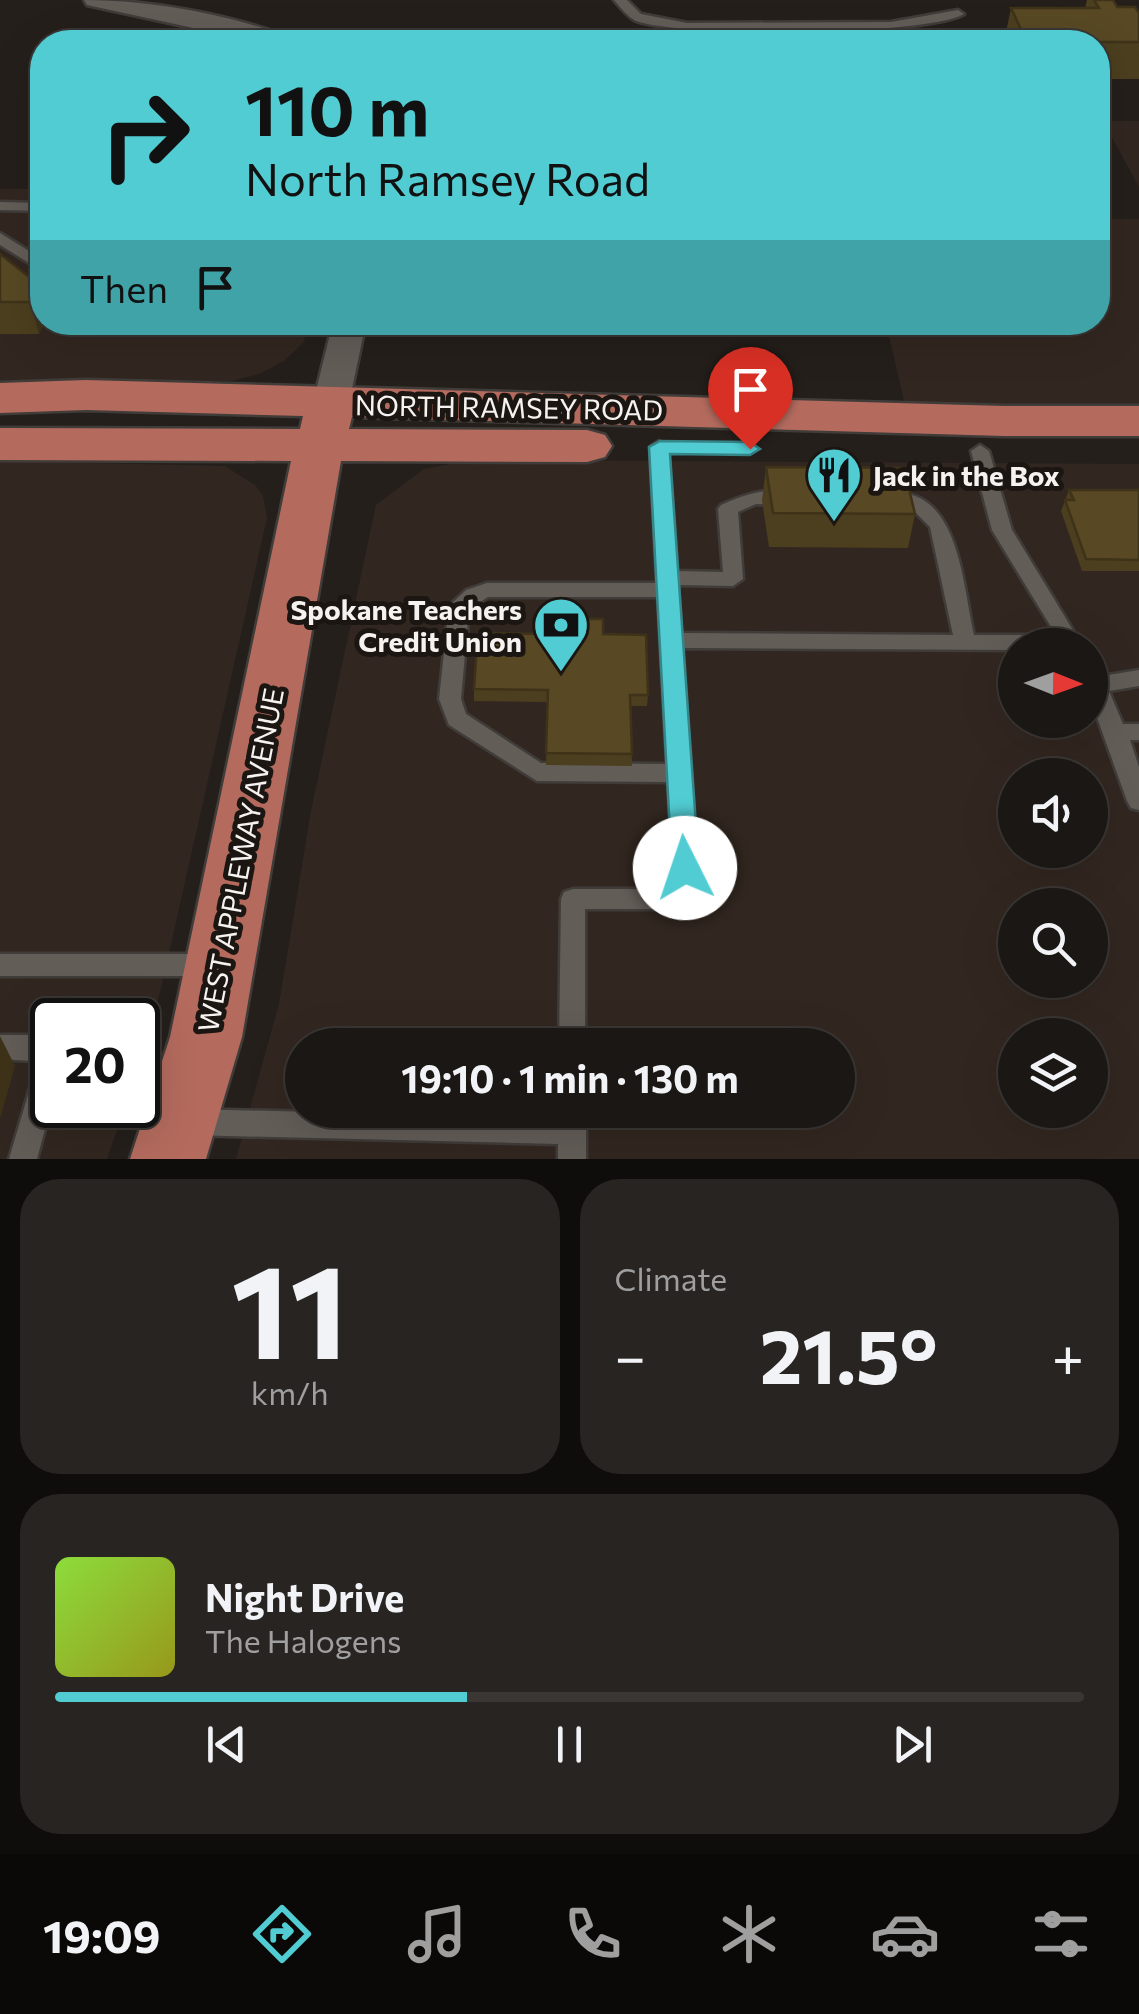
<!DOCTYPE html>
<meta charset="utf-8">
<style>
:root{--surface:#1b1714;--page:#282422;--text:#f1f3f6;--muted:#a09fa0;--line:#393634;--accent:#51ccd3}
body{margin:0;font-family:Commissioner,sans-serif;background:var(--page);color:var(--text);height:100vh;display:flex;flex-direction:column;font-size:38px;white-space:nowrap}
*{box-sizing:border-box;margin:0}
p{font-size:32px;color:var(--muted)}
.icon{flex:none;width:55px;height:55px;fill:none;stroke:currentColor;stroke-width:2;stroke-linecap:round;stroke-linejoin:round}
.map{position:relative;height:1159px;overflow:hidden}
.drawer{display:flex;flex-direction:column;gap:20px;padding:20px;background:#0f0d0b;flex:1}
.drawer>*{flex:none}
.banner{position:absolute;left:30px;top:30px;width:1080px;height:305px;border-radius:40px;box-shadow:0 10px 40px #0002,0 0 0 2px var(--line);background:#51ccd3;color:#111;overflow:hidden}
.needle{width:65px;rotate:91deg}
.buttons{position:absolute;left:998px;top:628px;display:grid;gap:20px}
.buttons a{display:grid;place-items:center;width:110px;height:110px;border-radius:50%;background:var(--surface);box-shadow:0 10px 40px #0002,0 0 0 2px var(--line);font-size:50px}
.speed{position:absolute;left:30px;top:998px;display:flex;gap:20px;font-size:50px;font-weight:700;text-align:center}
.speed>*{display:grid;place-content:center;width:130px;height:130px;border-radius:50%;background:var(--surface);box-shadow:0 10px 40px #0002,0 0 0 2px var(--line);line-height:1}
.speed .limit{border:5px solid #111;border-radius:15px;background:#fff;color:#111}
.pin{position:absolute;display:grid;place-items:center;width:85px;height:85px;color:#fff;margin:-102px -42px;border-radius:50% 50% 50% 0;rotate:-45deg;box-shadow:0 0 10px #0007}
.pin .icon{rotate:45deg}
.me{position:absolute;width:110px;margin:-55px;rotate:356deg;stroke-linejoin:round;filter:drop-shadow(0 0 8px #0008)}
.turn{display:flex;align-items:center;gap:35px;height:210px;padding:0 50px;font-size:45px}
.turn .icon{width:130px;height:130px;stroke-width:2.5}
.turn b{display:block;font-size:70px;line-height:85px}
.then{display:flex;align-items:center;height:95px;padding:0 50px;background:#0003;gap:20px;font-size:38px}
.big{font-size:75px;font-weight:700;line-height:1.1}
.drawer .widget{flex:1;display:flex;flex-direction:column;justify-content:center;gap:15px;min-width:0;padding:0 35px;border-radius:40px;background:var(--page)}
.drawer .dial{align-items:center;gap:0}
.dial b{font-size:130px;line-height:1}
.song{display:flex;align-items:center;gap:30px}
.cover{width:120px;height:120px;border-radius:15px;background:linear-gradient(135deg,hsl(90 70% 55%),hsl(60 70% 35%))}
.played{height:10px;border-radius:5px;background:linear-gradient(90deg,var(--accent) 40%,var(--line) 40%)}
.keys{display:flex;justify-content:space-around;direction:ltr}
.heat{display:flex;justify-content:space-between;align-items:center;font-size:55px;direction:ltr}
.drawer .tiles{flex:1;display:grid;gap:20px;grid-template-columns:1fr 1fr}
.widget:last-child{grid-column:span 2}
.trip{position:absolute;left:285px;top:1028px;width:570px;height:100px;border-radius:50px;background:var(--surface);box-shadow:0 10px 40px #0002,0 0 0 2px var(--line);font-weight:700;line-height:100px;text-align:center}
.dock{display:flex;height:160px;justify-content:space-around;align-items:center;background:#0b0908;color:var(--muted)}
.dock .icon{width:70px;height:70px}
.dock .selected{color:var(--accent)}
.dock b{font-size:45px;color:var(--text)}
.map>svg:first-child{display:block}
.built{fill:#322720;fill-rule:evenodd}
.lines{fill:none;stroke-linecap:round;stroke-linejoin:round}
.service-casing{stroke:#403c39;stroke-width:5}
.minor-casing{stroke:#403c39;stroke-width:5}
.primary-casing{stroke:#403c39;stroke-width:5}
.service{fill:#635d58;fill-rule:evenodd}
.minor{fill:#635d58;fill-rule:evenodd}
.primary{fill:#b46b5e;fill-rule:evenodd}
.wall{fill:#4c3f1f}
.shaded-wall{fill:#3e3319}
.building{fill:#584924;stroke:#3e3319;stroke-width:2.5}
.route{fill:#51ccd3;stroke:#358589;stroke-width:2.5}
.labels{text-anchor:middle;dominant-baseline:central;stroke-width:10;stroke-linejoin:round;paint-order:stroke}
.street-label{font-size:28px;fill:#f6f2f0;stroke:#1b1612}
.poi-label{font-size:28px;font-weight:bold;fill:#f6f2f0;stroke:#1b1612;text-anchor:start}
</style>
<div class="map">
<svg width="1139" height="1159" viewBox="0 0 1139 1159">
<rect width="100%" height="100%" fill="#241f1b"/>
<path class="built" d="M 1103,121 L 1139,121 L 1139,187 Z
M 0,189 L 42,189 L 42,322 L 307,323 L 304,342 L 284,361 L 259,374 L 231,381 L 0,384 Z
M 1098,219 L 1139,219 L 1139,410 L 905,405 L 886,323 L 1098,322 Z
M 473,460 L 1139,464 L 1139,1159 L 236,1159 L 279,1004 L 311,811 L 376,505 L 424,469 ZM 1015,645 L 1090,645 L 1090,720 L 1015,720 ZM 1015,775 L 1090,775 L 1090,850 L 1015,850 ZM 1015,905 L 1090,905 L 1090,980 L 1015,980 ZM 1015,1035 L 1090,1035 L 1090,1110 L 1015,1110 ZM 302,1045 L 838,1045 L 838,1110 L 302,1110 Z
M 0,461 L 225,466 L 256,486 L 263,496 L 267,518 L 162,984 L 138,1075 L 138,1020 L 52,1020 L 52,1105 L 126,1105 L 107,1159 L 0,1159 Z"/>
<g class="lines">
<g class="service-casing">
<path id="service" d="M 614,0 L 627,0 L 641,14 L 687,23 L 891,22 L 958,10 L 964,14 C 926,36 680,37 636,21 C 628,17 620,7 614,0 Z
M 0,202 L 42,203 L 42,211 L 0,210 Z
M 0,233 L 42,259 L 42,271 L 0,245 Z
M 659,441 L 668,447 L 677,571 L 723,572 L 718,509 L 721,505 C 743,495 777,482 797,499 L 788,505 L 756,504 L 738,512 L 743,579 L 733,586 L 678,585 L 681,633 L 953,635 L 930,527 L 912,509 L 880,503 L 878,499 L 880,495 C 959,477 962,583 974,635 L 1056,635 L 992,530 L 971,451 L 980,445 L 989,451 L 1012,530 L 1082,645 L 1015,645 L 1015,650 L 682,648 L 699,899 L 696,906 L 687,909 L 585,909 L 585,1045 L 559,1045 L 561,899 L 564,892 L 573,889 L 674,889 L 668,782 L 537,781 L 449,725 L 439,699 L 449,606 L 466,590 L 487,583 L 657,583 L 650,447 ZM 488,597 L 658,597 L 667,764 L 541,763 L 466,714 L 461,699 L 469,609 Z
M 1090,665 L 1098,667 L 1102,676 L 1139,670 L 1139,686 L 1109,691 L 1123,724 L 1139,724 L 1139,740 L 1130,740 L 1139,767 L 1139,810 L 1131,808 L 1127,801 L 1090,698 Z
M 0,954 L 209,954 L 218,957 L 222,965 L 218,973 L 209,976 L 0,976 Z
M 0,1035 L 29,1035 L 52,1045 L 52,1103 L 37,1159 L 9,1159 L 32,1081 L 31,1061 L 0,1059 Z
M 189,1109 L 558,1118 L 558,1110 L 586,1110 L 586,1159 L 558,1159 L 558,1144 L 189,1135 L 179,1131 L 175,1122 L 179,1113 Z"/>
</g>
<g class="minor-casing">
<path id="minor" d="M 84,0 C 151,0 226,14 290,37 L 294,42 L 258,42 L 87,5 Z
M 333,322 L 366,322 L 349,403 L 343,411 L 331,414 L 319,411 L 313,403 Z"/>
</g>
<g class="primary-casing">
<path id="primary" d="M 86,380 L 1004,406 L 1139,406 L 1139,436 L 1004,436 L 352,417 L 349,429 L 587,430 L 605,435 L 612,446 L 605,457 L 587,462 L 341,461 L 242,1037 L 206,1159 L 130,1159 L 170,1037 L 291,461 L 0,460 L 0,428 L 300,429 L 303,416 L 86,410 L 0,413 L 0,383 Z"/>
</g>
<use href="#service" class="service"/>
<use href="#minor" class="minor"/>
<use href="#primary" class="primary"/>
</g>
<path class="wall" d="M 1087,0 L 1113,0 L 1117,7 L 1139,13 L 1139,79 L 1101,79 L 1098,91 L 1098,42 L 1004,42 L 1011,8 L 1085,8 Z
M 0,254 L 42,322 L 44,322 L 39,334 L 0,334 Z
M 766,467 L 915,514 L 908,548 L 769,547 L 762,501 Z
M 1069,490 L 1139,490 L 1139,571 L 1082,571 L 1061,511 Z
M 603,634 L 648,695 L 647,706 L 631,706 L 632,766 L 546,765 L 548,702 L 474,701 L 474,689 Z"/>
<path class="shaded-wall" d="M 38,284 L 42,298 L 42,322 L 44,322 L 39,334 L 30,302 Z
M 0,1036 L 15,1066 L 0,1119 Z"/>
<path class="building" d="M 1094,0 L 1113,0 L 1117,7 L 1135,7 L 1139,13 L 1139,42 L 1027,42 L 1011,8 L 1099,8 Z
M 1098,50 L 1104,61 L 1099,61 L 1103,70 L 1098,69 Z
M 0,254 L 38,284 L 30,302 L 0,302 Z
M 766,467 L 904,468 L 915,514 L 773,513 Z
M 1069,490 L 1139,490 L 1139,560 L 1086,559 L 1065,500 L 1074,500 Z
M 543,619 L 603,619 L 603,634 L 646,635 L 648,695 L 630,695 L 632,754 L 546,753 L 548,690 L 474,689 L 478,633 L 542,634 Z"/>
<path class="route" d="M 660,441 L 750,442 L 760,449 L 750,455 L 670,454 L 699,868 L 695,876 L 685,879 L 676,876 L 672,868 L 649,447 Z"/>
<defs>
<g id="restaurant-pin" transform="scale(2.875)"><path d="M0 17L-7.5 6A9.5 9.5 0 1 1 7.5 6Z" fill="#51ccd3" stroke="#1b1612"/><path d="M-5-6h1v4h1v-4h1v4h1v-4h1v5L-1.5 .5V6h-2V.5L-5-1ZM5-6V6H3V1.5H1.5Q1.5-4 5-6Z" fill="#111"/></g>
<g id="bank-pin" transform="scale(2.875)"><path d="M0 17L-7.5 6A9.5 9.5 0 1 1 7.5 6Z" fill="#51ccd3" stroke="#1b1612"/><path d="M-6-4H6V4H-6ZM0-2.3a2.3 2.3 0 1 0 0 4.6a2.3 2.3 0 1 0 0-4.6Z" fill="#111"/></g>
</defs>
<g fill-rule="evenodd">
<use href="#restaurant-pin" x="834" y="475"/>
<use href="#bank-pin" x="561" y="625"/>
</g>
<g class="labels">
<g class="street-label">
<text transform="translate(509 407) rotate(1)">NORTH RAMSEY ROAD</text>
<text transform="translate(240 860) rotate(-79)">WEST APPLEWAY AVENUE</text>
</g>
<g class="poi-label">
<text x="873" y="475">Jack in the Box</text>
<text x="522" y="609" text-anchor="end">Spokane Teachers<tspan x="522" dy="32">Credit Union</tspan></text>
</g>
</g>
</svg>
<div class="buttons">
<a><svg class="needle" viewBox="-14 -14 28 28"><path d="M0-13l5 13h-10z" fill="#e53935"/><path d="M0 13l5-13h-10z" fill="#a09fa0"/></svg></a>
<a><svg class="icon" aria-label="sound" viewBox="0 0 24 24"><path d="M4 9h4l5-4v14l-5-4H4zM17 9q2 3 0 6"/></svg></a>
<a><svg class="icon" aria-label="search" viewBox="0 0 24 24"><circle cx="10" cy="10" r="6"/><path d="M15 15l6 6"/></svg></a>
<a><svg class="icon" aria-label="layers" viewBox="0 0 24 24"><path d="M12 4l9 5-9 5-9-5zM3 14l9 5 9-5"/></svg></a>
</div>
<div class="speed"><div class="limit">20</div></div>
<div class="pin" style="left:750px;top:449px;background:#d93025"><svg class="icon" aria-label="arrive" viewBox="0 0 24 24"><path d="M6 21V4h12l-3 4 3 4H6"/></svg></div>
<svg class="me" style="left:685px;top:868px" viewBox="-20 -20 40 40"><circle r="19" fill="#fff"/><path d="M0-13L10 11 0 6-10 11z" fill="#51ccd3"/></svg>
<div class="trip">19:10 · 1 min · 130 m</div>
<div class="banner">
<div class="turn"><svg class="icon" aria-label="right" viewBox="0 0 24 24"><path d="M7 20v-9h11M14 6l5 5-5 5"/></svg><div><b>110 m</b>North Ramsey Road</div></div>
<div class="then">Then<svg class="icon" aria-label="arrive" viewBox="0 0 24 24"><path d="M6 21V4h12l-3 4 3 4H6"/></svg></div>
</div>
</div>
<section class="drawer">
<div class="tiles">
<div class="widget dial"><b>11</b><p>km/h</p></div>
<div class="widget"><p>Climate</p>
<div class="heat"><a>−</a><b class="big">21.5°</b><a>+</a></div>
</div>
<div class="widget">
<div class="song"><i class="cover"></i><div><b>Night Drive</b><p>The Halogens</p></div></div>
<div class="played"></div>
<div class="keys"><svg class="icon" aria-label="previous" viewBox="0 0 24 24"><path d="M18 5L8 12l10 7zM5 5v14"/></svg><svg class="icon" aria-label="pause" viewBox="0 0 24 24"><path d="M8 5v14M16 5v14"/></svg><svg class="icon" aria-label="next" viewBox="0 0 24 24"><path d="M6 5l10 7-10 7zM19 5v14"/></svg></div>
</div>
</div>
</section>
<nav class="dock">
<b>19:09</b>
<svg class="icon selected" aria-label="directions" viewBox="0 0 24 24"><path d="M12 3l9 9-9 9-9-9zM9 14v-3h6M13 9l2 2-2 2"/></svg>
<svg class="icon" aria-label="music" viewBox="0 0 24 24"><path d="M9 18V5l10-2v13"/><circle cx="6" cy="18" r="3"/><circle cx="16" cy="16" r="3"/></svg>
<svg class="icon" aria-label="phone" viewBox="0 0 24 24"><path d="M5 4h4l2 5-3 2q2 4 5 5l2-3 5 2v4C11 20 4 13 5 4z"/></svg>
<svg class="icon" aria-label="climate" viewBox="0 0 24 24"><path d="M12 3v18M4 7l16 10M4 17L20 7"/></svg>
<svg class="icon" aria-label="car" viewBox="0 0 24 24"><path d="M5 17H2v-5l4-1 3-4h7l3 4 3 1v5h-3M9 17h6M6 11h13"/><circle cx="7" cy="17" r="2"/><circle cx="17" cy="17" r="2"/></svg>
<svg class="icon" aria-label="filters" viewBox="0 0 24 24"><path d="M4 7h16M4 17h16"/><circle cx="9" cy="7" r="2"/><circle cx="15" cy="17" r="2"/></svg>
</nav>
